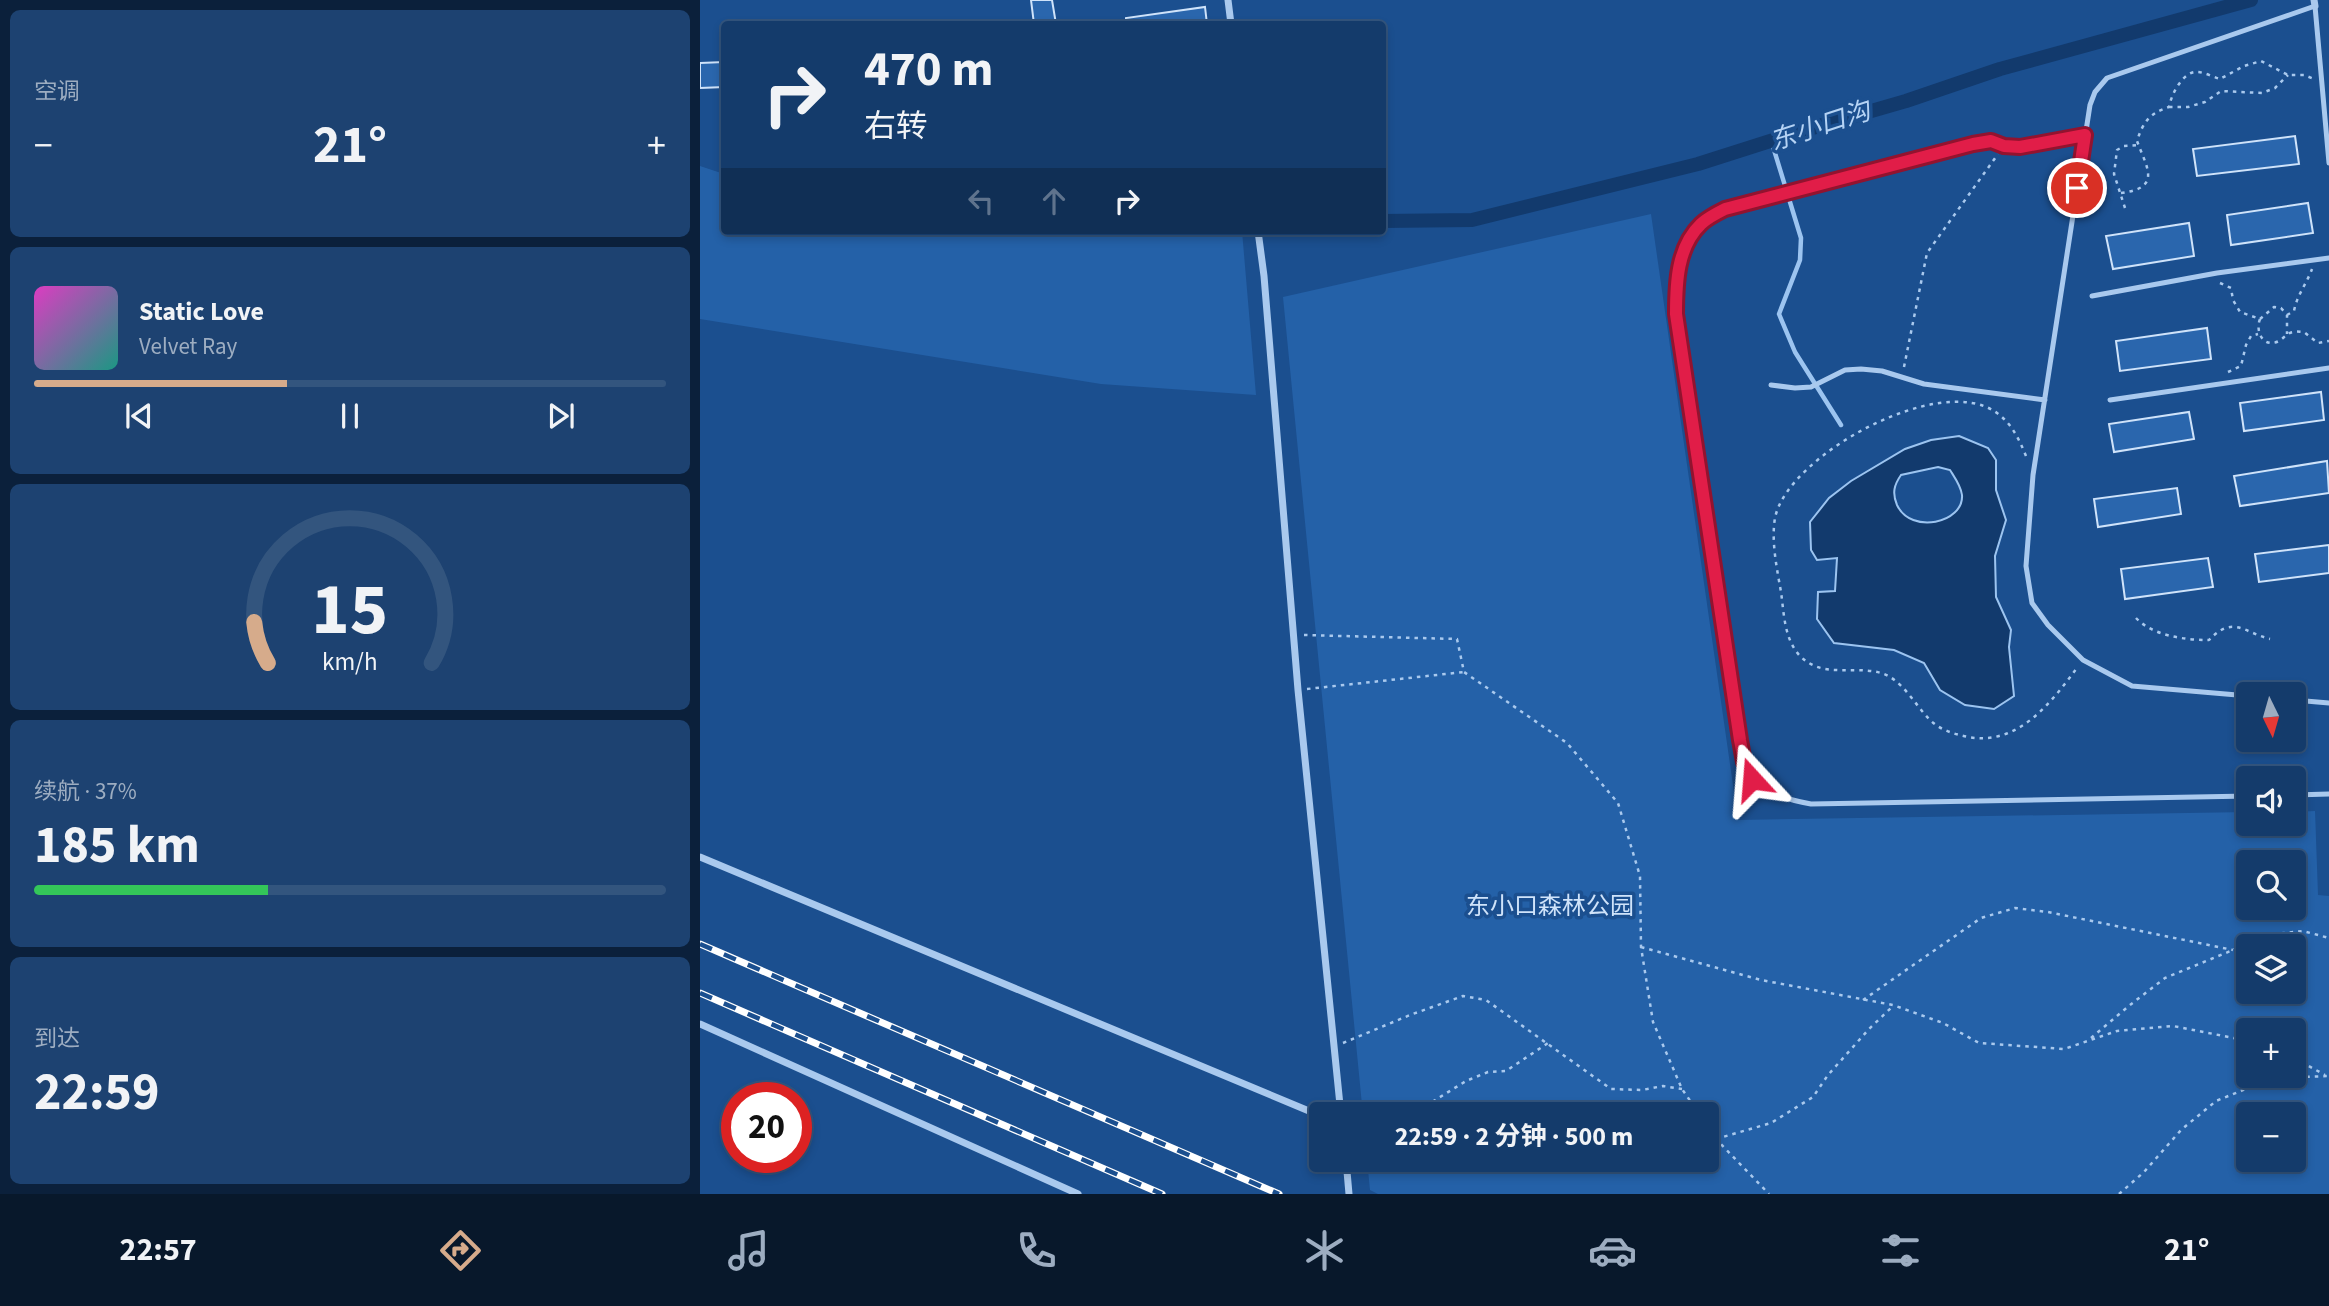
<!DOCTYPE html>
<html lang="zh">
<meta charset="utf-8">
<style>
:root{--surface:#143b6b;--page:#1d4271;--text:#f1f3f6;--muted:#9dadc1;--line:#33557e;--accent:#d6ab8b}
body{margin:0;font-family:"Source Sans 3","Noto Sans SC",sans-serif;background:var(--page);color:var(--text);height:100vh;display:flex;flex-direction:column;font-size:26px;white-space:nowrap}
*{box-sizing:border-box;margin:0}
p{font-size:23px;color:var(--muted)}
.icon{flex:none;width:38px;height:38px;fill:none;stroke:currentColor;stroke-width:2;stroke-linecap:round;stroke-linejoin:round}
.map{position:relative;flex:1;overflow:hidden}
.panel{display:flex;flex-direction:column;gap:10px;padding:10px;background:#0b203b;width:700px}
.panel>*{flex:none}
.guide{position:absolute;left:21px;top:21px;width:665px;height:214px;border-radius:7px;box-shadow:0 4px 10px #0003,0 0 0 2px var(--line);background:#143b6b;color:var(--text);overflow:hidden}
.needle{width:46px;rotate:175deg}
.tools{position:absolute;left:1536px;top:682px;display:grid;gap:14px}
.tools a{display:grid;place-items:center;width:70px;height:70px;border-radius:7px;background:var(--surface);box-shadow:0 4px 10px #0003,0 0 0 2px var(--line);font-size:35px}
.speed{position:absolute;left:21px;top:1082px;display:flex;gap:14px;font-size:35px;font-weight:700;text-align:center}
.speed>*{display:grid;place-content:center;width:91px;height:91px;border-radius:50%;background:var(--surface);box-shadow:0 4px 10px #0003,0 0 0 2px var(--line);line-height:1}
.speed .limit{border:10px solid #d22;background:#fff;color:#111}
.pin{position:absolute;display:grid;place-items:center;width:60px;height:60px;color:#fff;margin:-30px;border:4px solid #fff;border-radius:50%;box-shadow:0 2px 7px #0007}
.me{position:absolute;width:77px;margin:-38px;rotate:341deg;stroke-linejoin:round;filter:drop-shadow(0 0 5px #0008)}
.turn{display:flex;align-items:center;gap:24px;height:147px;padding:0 28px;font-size:32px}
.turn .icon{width:91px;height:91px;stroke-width:2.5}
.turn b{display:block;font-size:49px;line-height:60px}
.lanes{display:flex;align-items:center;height:66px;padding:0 28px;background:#0003;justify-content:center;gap:35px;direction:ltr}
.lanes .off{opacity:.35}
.big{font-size:52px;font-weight:700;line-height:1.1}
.panel .widget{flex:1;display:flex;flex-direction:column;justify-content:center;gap:10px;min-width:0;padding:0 24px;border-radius:10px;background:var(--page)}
.panel .dial{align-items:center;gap:0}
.dial svg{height:182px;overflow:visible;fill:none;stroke:var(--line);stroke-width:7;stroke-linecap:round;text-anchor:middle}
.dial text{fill:var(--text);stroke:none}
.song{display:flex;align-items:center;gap:21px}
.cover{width:84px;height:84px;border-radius:10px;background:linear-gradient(135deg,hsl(310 70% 55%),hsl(170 70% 35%))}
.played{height:7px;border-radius:4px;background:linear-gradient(90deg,var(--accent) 40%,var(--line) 40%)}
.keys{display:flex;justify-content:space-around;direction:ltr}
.heat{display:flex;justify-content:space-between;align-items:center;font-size:38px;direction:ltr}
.charge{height:10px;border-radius:5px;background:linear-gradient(90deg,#34c759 37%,var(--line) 0)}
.trip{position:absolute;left:609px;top:1102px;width:410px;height:70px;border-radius:7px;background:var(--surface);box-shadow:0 4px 10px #0003,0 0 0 2px var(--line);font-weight:700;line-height:70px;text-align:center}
.dock{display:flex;height:112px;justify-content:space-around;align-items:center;background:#08182b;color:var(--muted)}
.dock .icon{width:49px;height:49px}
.dock .active{color:var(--accent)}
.dock b{font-size:32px;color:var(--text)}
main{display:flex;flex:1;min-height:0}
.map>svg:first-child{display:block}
.green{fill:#2461a8;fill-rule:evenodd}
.water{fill:#123a6d;stroke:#9cc4f0;stroke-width:2;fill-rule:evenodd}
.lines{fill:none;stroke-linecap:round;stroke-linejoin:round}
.stream{stroke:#9cc4f0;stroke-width:4.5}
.canal{stroke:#123a6d;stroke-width:14}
.building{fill:#2a66ad;stroke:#cfe3fa;stroke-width:2}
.path{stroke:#a9c9ee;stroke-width:2.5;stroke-dasharray:3.5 5;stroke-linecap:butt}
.lane{stroke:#a9c9ee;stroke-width:5}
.street{stroke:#a9c9ee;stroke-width:7}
.rail-casing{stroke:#fff;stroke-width:7}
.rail{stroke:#1b4f8f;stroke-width:4.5;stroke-dasharray:13;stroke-linecap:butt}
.route-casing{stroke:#92132f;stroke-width:18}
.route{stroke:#e11d48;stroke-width:12}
.labels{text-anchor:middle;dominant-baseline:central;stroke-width:7;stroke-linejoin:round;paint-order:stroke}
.park-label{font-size:24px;fill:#cfe3fa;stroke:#1b4f8f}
.water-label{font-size:26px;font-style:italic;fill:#b5d3f5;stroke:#1b4f8f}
</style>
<main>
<section class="panel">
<div class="widget"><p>空调</p>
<div class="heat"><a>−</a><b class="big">21°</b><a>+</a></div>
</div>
<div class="widget">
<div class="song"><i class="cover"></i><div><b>Static Love</b><p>Velvet Ray</p></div></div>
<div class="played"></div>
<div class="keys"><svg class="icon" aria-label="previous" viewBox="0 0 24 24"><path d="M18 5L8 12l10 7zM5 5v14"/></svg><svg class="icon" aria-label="pause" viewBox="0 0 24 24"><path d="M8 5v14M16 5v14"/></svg><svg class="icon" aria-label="next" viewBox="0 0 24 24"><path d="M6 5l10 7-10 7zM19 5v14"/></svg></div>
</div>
<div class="widget dial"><svg viewBox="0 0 100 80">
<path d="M14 69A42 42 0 1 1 86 69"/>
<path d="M14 69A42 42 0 0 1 8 51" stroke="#d6ab8b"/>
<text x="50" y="56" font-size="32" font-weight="700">15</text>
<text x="50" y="72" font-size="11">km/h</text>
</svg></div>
<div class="widget"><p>续航 · 37%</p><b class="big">185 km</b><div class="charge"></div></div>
<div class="widget"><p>到达</p><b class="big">22:59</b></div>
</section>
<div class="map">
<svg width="1629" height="1194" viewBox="0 0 1629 1194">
<rect width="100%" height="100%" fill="#1b4f8f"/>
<path class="green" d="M 0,166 L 24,174 L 24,231 L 542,231 L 556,395 L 401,384 L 0,319 Z
M 951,214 L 1038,820 L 1549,812 L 1549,824 L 1594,824 L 1594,812 L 1615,811 L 1618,895 L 1629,896 L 1629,1194 L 678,1194 L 670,1190 L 667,1160 L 1006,1160 L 1006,1115 L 663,1115 L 583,297 ZM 1549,863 L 1594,863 L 1594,908 L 1549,908 ZM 1549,947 L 1594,947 L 1594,992 L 1549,992 ZM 1549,1031 L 1594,1031 L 1594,1076 L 1549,1076 ZM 1549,1115 L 1594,1115 L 1594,1160 L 1549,1160 Z"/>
<path class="water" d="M 1259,436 L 1288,448 L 1296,460 L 1296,490 L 1306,520 L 1295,556 L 1296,597 L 1311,630 L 1309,647 L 1314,696 L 1294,709 L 1265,705 L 1240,690 L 1224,663 L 1194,650 L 1134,643 L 1117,619 L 1118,592 L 1135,591 L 1137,558 L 1117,560 L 1111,550 L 1110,522 L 1129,498 L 1151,481 L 1205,449 L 1231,440 ZM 1238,467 L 1250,470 C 1255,478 1261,486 1262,495 C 1264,523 1211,535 1197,505 C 1192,493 1194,485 1201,475 Z"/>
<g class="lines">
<path class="stream" d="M 1071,140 L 1101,238 L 1100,260 L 1079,314 L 1095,352 L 1141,425"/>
<path class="canal" d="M 682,221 L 772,220 L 998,164 L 1095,133 L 1206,101 L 1300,69 L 1551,0"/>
</g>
<path class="building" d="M 331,0 L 352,0 L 356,24 L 334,24 Z
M 505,7 L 507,24 L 426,24 L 426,18 Z
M 24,62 L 24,87 L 0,88 L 0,63 Z
M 1595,136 L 1599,164 L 1497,176 L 1493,149 Z
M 1608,203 L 1613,233 L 1531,245 L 1527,215 Z
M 1489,223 L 1494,256 L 1413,269 L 1406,236 Z
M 1507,328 L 1511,359 L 1420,371 L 1416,341 Z
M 1621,392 L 1624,420 L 1544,431 L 1540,403 Z
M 1489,412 L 1494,439 L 1414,452 L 1409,424 Z
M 1627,461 L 1629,493 L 1540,506 L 1534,476 Z
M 1477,488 L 1481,514 L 1398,527 L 1394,499 Z
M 1629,545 L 1629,573 L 1559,582 L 1555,554 Z
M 1508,558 L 1513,587 L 1425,599 L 1421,569 Z"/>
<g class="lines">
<path class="path" d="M 1469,107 L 1488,107 L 1505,102 L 1521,91 L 1562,93 L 1575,88 L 1588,75
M 1421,193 C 1462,188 1447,168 1437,141 C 1443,122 1450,113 1469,107 C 1471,95 1483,71 1497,72 C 1504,72 1513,77 1520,79 L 1544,66 L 1561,61 L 1588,75 L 1604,75 L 1614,79
M 1425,208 L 1414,174 L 1417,150 L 1424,146 L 1439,145
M 1520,283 L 1531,288 L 1533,300 L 1540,312 L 1560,319 C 1555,331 1563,349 1579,341 C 1584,338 1587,333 1593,332 C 1596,331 1600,332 1604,332 L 1618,343 L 1629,341
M 1587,315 L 1594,311 C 1597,295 1606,285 1612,269
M 1560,319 L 1574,307 L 1581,308 L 1587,315 L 1587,334
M 1204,367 L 1227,253 L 1298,154
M 1528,372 L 1541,366 L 1546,345 L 1551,336 L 1558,334
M 1326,456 C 1319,439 1312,424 1297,413 C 1240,371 1087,456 1075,518 C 1071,541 1077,569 1081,592 C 1084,613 1084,639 1100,656 C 1123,679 1153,665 1181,673 C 1202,679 1215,705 1230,720 C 1240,730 1254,734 1268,737 C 1318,746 1350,704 1377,668
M 1436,618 C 1453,636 1485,640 1509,640 C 1533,615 1543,632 1570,639
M 604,635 L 757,639 L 764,672 L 867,743 L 918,803 L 940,876 L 941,947 L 953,1022 L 982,1089 L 1000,1115
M 607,689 L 764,672
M 941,947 L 1061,980 L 1193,1005 L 1243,1023 L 1279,1043 L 1364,1049 L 1417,1031 L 1473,1026 L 1549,1041
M 1163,1000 L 1281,918 L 1315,908 L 1348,912 L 1533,950
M 1391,1038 L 1430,1005 L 1465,978 L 1533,950 L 1557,936 L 1603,931 L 1629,938
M 643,1043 L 710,1015 L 763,996 L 786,1000 L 911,1089 L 942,1090 L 963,1086 L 982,1089
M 1594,1058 L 1625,1075
M 711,1115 L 766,1081 L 788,1072 L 806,1071 L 848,1043
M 1006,1124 L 1016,1139 L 1069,1194
M 1016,1139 L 1071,1123 L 1113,1097 L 1128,1075 L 1169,1029 L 1193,1006
M 1419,1194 L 1444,1172 L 1481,1130 L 1516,1101 L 1573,1078 L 1629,1076"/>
<path class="lane" d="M 1385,135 L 1320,147 L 1304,146 L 1291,141 L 1273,143 L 1058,199 C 1048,202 1037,204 1027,208 C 981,225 976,272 976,314 L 1044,762 C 1059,792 1079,798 1111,804 L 1549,796
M 1392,296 L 1517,273 L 1629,258
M 1071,385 L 1095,388 L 1111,387 L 1145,370 L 1161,369 L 1182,371 L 1224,384 L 1345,400
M 1410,400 L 1629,368
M 1549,696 L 1432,686 L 1383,660 L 1348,625 L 1332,603 L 1326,566 L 1333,475 L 1390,105 L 1395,92 L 1407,78 L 1615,6 L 1629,163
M 1594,700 L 1629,703
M 1594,795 L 1629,794"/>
<path class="street" d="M 528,0 L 531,24
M 1614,0 L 1615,6
M 558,231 L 564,276 L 598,690 L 641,1115
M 0,857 L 621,1116
M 0,1024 L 378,1194
M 646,1160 L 649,1194"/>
<g class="rail-casing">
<path id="rail" d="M 0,944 L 579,1194
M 0,993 L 462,1194"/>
</g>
<use href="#rail" class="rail"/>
</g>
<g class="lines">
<g class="route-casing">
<path id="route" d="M 1052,779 L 1044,762 L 1040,740 L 976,314 C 976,283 977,247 1001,224 C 1007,218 1017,213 1025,209 L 1273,144 L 1291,141 L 1304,146 L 1320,147 L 1385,135 L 1377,188"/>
</g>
<use href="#route" class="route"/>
</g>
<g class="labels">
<g class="park-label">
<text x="850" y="906">东小口森林公园</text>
</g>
<g class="water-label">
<text transform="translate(1120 126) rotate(-18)">东小口沟</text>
</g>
</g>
</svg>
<div class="tools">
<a><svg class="needle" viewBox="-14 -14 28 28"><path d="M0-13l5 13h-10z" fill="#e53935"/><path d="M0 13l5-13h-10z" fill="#9dadc1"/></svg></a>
<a><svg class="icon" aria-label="sound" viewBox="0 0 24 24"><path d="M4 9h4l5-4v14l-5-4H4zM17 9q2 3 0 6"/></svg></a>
<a><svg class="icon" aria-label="search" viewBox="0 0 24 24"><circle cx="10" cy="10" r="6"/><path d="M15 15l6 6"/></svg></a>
<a><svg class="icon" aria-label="layers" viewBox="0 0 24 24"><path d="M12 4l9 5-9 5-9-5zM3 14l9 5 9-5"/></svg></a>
<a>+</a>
<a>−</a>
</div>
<div class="speed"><div class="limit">20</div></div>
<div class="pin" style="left:1377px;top:188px;background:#d93025"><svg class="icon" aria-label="arrive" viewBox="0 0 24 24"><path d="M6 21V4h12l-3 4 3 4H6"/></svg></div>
<svg class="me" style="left:1052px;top:779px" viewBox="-20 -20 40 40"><path d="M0-17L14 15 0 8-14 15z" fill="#e11d48" stroke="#fff" stroke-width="4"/></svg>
<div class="trip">22:59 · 2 分钟 · 500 m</div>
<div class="guide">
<div class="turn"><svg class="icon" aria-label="right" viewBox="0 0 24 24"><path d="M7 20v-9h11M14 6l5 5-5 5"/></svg><div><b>470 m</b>右转</div></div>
<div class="lanes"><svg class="icon off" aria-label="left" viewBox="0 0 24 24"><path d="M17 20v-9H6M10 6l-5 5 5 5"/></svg><svg class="icon off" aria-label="ahead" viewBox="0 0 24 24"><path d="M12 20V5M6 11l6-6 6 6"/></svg><svg class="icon" aria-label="right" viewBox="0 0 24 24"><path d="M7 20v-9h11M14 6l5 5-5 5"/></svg></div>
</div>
</div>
</main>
<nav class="dock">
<b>22:57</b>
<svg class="icon active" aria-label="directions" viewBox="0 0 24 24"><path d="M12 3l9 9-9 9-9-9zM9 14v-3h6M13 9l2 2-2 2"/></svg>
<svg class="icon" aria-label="music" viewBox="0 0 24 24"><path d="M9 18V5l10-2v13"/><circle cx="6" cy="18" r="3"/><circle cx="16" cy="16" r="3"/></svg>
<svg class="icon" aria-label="phone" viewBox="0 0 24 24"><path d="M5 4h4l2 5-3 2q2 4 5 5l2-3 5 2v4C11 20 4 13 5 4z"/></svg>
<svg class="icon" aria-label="climate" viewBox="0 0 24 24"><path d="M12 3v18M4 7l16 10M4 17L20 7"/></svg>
<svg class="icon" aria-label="car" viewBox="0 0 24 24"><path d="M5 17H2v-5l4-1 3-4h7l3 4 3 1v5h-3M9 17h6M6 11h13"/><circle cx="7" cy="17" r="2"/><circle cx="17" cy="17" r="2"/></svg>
<svg class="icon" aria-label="filters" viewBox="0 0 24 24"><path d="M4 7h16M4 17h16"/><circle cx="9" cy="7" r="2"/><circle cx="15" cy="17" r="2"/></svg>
<b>21°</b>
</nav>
